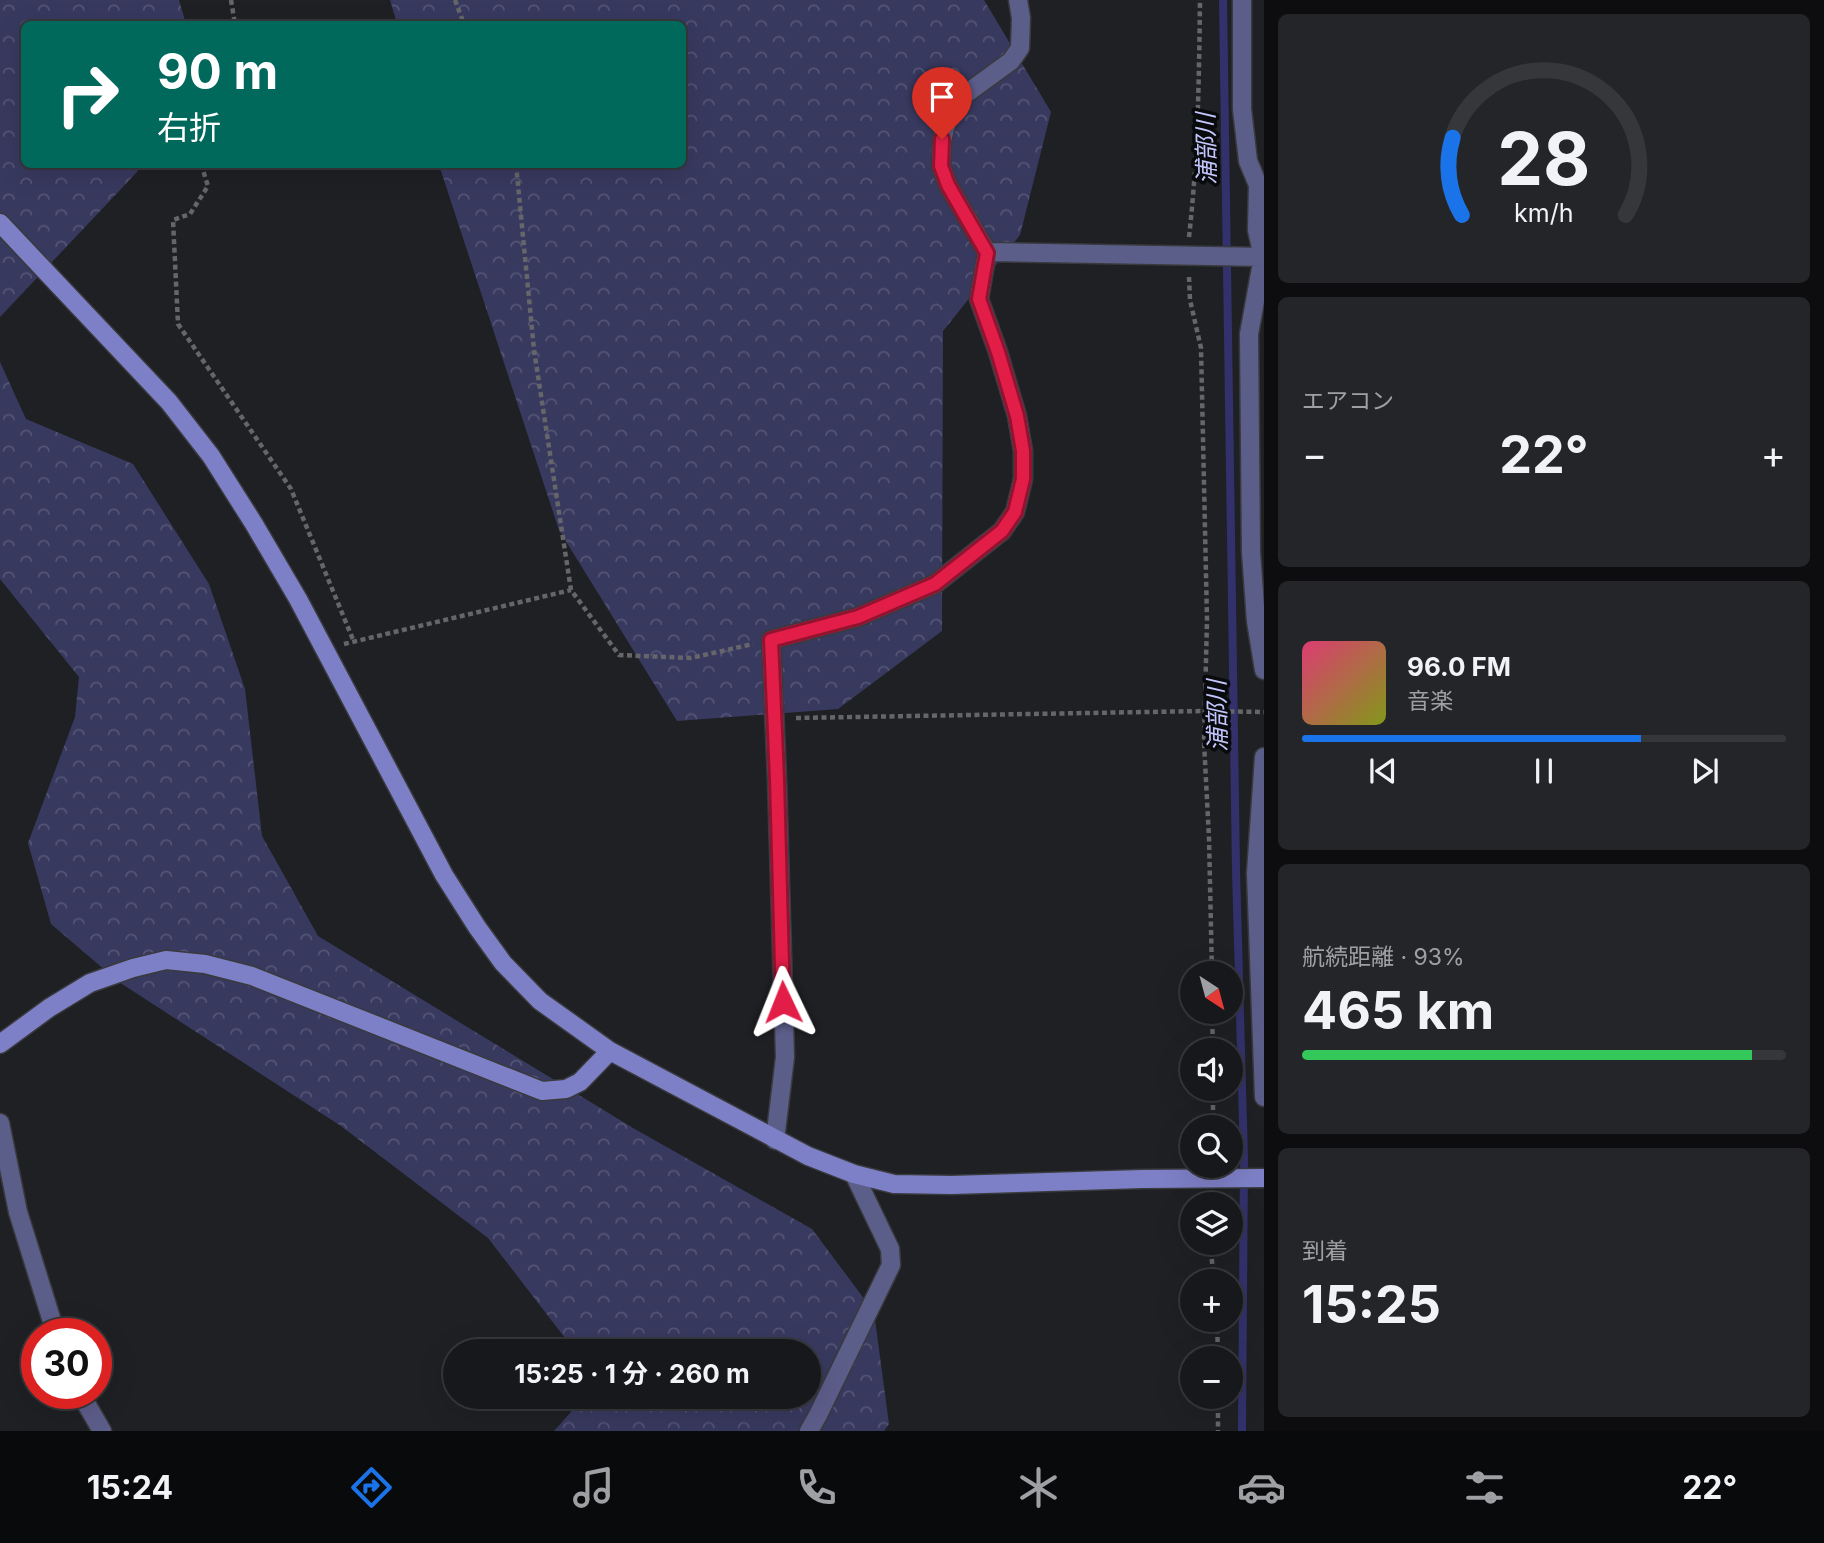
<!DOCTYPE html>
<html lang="ja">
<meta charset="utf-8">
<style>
:root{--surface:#17181b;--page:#242528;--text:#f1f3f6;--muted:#9ea0a3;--line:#36373a;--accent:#1a73e8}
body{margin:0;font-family:Inter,"Noto Sans JP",sans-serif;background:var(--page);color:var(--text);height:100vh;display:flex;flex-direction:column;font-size:26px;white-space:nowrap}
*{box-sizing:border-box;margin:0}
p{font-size:23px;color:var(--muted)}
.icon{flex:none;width:38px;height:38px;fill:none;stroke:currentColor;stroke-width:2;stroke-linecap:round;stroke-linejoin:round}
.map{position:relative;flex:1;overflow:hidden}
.panel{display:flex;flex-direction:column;gap:14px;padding:14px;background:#0d0d0f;width:560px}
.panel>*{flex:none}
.banner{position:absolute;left:21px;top:21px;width:665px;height:147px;border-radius:10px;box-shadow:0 7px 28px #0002,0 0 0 2px var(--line);background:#00695c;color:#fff;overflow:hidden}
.needle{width:46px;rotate:144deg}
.controls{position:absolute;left:1180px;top:961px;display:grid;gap:14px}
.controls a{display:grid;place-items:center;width:63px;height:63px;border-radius:50%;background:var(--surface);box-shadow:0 7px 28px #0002,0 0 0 2px var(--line);font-size:35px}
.speed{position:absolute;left:21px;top:1318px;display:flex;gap:14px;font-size:35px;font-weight:700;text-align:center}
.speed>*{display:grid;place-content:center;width:91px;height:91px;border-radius:50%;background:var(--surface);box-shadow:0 7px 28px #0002,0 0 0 2px var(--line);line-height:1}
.speed .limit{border:10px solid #d22;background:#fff;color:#111}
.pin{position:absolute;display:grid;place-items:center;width:60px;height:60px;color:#fff;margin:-72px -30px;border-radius:50% 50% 50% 0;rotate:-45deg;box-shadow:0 0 7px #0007}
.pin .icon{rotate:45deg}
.me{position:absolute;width:77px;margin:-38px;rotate:358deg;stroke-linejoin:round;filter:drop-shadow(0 0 5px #0008)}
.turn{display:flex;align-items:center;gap:24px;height:147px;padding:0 21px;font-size:32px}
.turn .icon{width:91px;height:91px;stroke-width:2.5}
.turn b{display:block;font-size:49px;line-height:60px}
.big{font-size:52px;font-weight:700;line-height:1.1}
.panel .card{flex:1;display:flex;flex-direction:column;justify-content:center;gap:10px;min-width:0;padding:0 24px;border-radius:10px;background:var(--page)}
.panel .dial{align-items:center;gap:0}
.dial svg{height:182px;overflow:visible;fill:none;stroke:var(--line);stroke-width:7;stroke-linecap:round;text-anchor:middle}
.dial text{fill:var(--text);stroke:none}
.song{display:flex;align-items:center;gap:21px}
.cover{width:84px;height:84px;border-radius:10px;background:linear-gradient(135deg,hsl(340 70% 55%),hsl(70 70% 35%))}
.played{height:7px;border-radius:4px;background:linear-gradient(90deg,var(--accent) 70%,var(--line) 70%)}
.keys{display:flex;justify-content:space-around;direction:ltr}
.heat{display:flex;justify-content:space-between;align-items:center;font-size:38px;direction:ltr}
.charge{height:10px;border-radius:5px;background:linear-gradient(90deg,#34c759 93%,var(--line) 0)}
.trip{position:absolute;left:443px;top:1339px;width:378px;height:70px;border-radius:35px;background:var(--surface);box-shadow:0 7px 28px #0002,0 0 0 2px var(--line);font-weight:700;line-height:70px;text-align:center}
.menu{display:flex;height:112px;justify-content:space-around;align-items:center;background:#090a0b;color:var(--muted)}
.menu .icon{width:49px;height:49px}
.menu .current{color:var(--accent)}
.menu b{font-size:32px;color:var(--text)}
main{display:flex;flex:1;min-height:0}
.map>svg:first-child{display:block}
.forest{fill:url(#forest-crowns)}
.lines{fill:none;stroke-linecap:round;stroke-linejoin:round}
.stream{stroke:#33316b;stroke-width:8}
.street-casing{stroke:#393a3d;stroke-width:21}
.secondary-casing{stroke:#393a3d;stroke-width:21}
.path{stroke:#66666a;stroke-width:4.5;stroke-dasharray:5 3.5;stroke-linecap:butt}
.street{stroke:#5c5e8a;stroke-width:18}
.secondary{stroke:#7e80c7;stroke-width:18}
.route-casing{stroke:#92132f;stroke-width:18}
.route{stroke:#e11d48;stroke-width:12}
.labels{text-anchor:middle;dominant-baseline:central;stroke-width:7;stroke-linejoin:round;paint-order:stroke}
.water-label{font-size:24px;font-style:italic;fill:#c4c7fe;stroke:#090a0c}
</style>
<main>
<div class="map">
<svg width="1264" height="1431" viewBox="0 0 1264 1431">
<defs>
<pattern id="forest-crowns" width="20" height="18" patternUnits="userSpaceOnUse" patternTransform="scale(1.75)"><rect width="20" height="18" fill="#38395f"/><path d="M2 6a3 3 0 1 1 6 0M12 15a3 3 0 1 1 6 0" fill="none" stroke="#545575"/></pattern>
</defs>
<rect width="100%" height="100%" fill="#1f2024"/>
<path class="forest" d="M 0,0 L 179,0 L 186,24 L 24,24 L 24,164 L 140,165 L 137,172 L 0,317 Z
M 390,0 L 984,0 L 1051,112 L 1020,235 L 943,331 L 942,631 L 838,709 L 677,721 L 559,530 L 439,165 L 682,164 L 682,24 L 397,24 Z
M 0,362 L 26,419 L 133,464 L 209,584 L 245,689 L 262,836 L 318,936 L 633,1128 L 812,1229 L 874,1312 L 889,1424 L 884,1431 L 554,1431 L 571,1412 L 571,1397 L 808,1396 L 808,1351 L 572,1351 L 572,1347 L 488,1238 L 341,1126 L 119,982 L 51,924 L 28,843 L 75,717 L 79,677 L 0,579 Z"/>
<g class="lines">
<path class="stream" d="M 1223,0 L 1236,870 L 1244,1159 L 1242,1431"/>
<g class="street-casing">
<path id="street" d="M 1242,0 L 1242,109 L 1248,161 L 1258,185 L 1257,230 L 1263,257 L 1249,334 L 1251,552 L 1256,621 L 1264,670
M 987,252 L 1264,257
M 1264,757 L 1256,873 L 1264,1097
M 0,1123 L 18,1212 L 56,1334
M 775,1140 L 785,1057 L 777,779 L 771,640 L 858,617 L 935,584 L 1002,531 L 1015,512 L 1023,479 L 1023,451 L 1017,416 L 998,352 L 979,299 L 987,252 L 948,185 L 941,166 L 942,140 L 949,115 L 963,96 L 1011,61 L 1020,48 L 1021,18 L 1018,0
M 80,1393 L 102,1431
M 809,1431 L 818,1415 L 891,1265 L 890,1249 L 854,1174"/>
</g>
<g class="secondary-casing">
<path id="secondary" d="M 0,223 L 169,402 L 211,456 L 254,524 L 298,599 L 444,875 L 477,927 L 503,963 L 540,1001 L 610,1051
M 0,1044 L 49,1008 L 90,983 L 133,968 L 166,960 L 205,964 L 252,976 L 542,1091 L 566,1089 L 580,1082 L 610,1051 L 808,1156 L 854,1174 L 894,1184 L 951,1185 L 1142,1179 L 1264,1178"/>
</g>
<path class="path" d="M 231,0 L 235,24
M 455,0 L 464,24
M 201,164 L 208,186 L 190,214 L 173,220 L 178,324 L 291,489 L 354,642
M 516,164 L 534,350 L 571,590 L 619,655 L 691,658 L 753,644
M 1189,237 C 1198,158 1199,79 1200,0
M 1189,277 L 1190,300 L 1201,348 L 1207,620 L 1204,742 L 1209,838 L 1212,973
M 344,644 L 571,590
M 796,718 L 1204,711 L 1264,712
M 1212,1012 L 1213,1050
M 1213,1127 L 1213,1088
M 1210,1242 L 1214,1281
M 1217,1320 L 1218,1358
M 1218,1396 L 1218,1431"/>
<use href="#street" class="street"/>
<use href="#secondary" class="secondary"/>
</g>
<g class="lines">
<g class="route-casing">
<path id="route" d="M 783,1002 L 777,779 L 771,640 L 858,617 L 935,584 L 1002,531 L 1015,512 L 1023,479 L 1023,451 L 1017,416 L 998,352 L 979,299 L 987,253 L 948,185 L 941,166 L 942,139"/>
</g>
<use href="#route" class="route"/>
</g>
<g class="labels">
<g class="water-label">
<text transform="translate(1206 149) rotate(-91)">浦部川</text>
<text transform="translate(1217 716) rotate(-91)">浦部川</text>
</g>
</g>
</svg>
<div class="controls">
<a><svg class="needle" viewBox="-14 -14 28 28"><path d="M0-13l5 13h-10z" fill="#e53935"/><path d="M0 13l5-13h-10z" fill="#9ea0a3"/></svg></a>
<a><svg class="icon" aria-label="sound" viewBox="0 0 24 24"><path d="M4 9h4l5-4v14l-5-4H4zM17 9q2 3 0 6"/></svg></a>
<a><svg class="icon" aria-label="search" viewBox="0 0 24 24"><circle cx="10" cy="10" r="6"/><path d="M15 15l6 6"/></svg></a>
<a><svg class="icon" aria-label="layers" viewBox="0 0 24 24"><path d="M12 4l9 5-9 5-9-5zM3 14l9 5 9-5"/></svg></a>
<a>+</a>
<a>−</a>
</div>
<div class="speed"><div class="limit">30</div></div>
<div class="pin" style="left:942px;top:139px;background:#d93025"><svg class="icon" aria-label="arrive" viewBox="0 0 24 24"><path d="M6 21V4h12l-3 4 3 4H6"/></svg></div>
<svg class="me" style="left:783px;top:1002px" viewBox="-20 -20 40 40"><path d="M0-17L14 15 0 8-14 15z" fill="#e11d48" stroke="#fff" stroke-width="4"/></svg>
<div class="trip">15:25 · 1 分 · 260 m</div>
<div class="banner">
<div class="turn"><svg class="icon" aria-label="right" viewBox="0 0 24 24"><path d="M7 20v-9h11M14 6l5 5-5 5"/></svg><div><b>90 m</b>右折</div></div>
</div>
</div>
<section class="panel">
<div class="card dial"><svg viewBox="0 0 100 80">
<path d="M14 69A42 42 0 1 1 86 69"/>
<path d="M14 69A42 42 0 0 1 10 35" stroke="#1a73e8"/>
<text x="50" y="56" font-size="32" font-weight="700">28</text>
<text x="50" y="72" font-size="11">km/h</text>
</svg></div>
<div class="card"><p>エアコン</p>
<div class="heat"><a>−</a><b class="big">22°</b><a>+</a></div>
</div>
<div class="card">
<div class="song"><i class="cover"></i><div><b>96.0 FM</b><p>音楽</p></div></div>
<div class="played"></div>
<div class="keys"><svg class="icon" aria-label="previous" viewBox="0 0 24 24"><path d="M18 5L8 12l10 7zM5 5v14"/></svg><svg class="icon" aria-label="pause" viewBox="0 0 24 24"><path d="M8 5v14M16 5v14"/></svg><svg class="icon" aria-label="next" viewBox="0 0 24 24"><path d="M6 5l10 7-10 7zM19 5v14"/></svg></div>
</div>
<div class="card"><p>航続距離 · 93%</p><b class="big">465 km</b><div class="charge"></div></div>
<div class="card"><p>到着</p><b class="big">15:25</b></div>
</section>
</main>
<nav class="menu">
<b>15:24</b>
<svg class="icon current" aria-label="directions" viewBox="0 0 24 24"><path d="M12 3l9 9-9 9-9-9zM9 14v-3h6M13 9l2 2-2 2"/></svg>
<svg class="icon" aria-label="music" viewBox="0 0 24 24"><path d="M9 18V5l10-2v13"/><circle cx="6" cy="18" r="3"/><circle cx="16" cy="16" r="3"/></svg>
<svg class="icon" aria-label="phone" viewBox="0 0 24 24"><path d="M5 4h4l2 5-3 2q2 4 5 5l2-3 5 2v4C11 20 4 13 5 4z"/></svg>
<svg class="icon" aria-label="climate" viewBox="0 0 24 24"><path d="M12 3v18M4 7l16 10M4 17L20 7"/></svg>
<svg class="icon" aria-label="car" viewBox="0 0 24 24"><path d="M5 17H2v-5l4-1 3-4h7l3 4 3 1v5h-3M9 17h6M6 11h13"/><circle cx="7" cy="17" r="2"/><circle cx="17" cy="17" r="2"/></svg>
<svg class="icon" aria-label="filters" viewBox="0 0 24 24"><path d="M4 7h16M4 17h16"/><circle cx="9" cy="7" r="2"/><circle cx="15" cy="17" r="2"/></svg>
<b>22°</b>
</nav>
